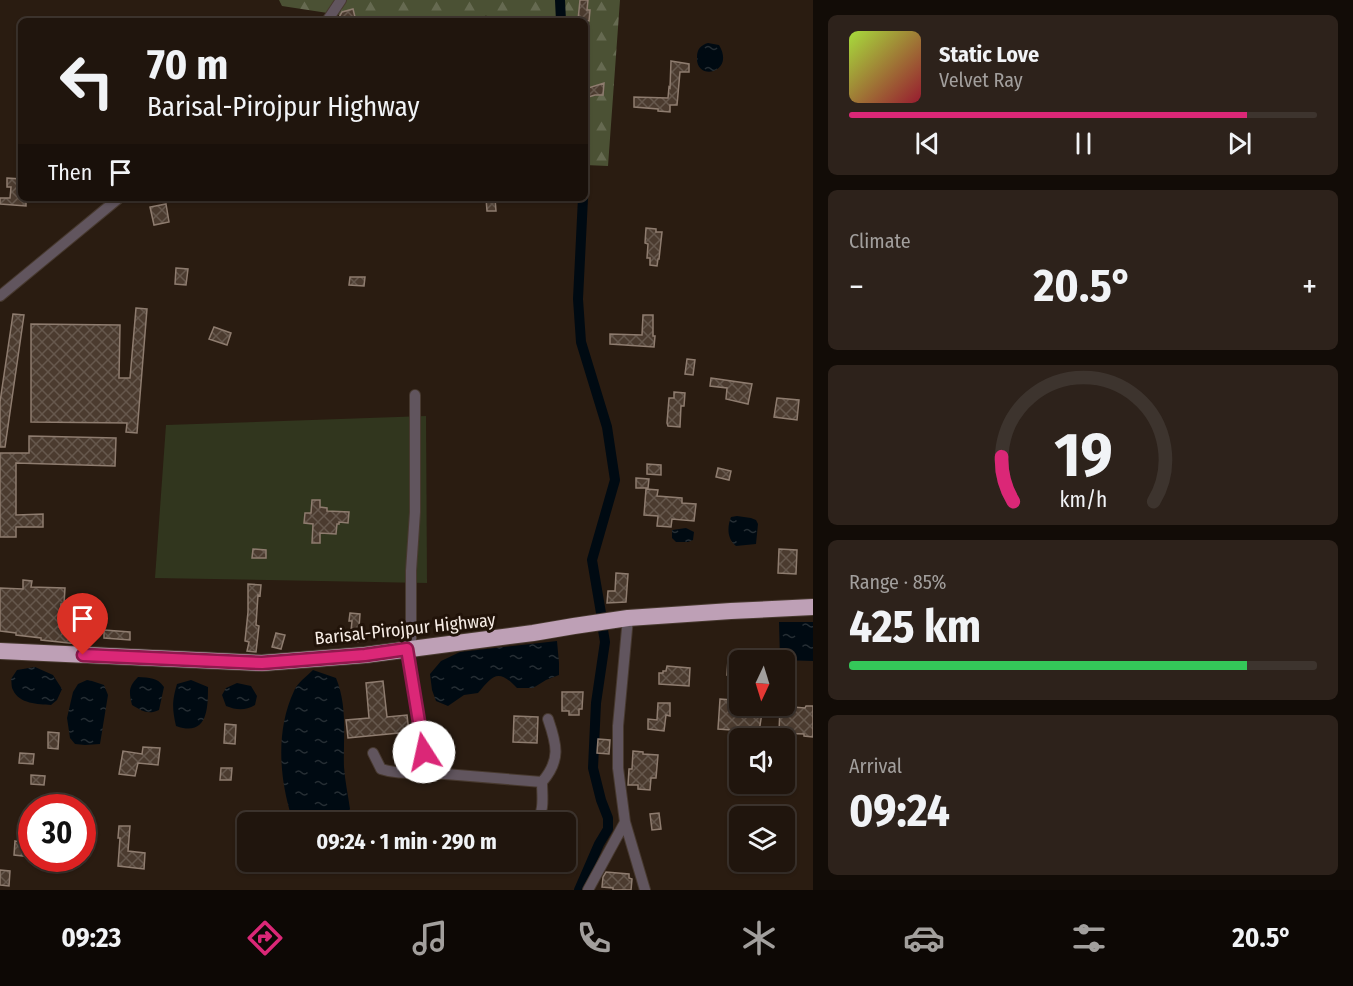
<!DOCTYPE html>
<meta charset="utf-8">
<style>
:root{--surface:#20150d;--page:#2d221b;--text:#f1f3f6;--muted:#a29f9d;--line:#3d342e;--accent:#db2777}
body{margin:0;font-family:"Fira Sans Condensed",sans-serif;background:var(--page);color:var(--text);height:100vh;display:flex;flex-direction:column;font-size:22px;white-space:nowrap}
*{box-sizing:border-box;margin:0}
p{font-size:20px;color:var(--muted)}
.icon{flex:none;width:33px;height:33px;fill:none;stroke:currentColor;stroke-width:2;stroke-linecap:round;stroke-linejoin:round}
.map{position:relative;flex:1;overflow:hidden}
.details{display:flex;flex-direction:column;gap:15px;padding:15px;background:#120c07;width:540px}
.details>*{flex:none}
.banner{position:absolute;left:18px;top:18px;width:570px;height:183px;border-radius:9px;box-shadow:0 2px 4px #0004,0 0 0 2px var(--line);background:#20150d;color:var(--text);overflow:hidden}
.needle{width:39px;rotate:184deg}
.tools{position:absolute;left:729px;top:650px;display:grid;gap:12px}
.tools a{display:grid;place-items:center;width:66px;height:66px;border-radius:9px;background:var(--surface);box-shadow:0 2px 4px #0004,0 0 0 2px var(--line);font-size:30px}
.speed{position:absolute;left:18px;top:794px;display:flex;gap:12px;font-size:30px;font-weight:700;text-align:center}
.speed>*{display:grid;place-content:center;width:78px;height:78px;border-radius:50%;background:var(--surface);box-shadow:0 2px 4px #0004,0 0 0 2px var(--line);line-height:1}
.speed .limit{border:9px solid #d22;background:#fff;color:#111}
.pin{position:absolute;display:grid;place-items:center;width:51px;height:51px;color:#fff;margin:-62px -26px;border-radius:50% 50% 50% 0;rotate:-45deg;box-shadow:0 0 6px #0007}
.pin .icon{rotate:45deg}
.me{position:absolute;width:66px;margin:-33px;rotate:350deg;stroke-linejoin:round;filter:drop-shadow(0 0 4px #0008)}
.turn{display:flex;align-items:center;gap:21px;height:126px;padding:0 30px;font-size:27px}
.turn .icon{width:78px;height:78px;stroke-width:2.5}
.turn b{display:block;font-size:42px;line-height:51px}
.then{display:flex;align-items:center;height:57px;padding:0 30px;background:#0003;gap:12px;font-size:22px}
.big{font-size:45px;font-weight:700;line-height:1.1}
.details .widget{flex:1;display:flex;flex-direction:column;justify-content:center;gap:9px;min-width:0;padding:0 21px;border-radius:9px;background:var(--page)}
.details .dial{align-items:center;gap:0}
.dial svg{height:156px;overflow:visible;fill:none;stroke:var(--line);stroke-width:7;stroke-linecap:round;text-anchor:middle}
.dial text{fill:var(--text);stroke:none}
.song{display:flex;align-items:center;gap:18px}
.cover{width:72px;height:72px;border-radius:9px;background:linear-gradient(135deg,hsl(80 70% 55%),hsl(350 70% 35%))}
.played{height:6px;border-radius:3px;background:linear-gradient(90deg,var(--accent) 85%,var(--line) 85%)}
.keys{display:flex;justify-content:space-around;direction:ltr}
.heat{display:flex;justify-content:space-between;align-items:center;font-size:33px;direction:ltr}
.charge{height:9px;border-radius:4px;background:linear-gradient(90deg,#34c759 85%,var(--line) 0)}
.trip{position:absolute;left:237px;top:812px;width:339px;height:60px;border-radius:9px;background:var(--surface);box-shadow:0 2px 4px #0004,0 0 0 2px var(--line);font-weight:700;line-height:60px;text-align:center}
.dock{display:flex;height:96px;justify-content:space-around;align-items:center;background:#0d0805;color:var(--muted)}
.dock .icon{width:42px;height:42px}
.dock .active{color:var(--accent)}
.dock b{font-size:27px;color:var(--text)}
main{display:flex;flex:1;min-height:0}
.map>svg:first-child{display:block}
.grass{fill:#31361e}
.forest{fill:url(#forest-firs)}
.water{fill:url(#water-ripples)}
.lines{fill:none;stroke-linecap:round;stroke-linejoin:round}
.canal{stroke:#000a12;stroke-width:10}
.building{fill:url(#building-cross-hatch);stroke:#8e7c6f;stroke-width:1.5}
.minor-casing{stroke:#47392f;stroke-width:12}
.highway-casing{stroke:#47392f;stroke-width:18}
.minor{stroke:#61555e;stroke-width:10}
.highway{stroke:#bea0b6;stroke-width:16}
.route-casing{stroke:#8e194d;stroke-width:15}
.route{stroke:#db2777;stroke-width:10}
.labels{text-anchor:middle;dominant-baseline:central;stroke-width:6;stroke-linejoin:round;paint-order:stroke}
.street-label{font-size:18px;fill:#f7ede6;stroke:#211309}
</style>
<main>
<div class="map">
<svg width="813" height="890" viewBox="0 0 813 890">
<defs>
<pattern id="forest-firs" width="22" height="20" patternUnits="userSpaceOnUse" patternTransform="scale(1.5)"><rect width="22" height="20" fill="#4b5134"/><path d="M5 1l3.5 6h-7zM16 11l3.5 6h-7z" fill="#666a51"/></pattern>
<pattern id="water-ripples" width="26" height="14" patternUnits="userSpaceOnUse" patternTransform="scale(1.5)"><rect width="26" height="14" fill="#000a12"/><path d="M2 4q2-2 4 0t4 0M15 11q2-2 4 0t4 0" fill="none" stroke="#262e34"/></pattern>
<pattern id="building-cross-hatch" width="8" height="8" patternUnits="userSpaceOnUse" patternTransform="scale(1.5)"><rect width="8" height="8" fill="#4b3b2f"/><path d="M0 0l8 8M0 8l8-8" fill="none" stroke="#66584d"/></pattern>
</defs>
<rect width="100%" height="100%" fill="#2a1c11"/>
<path class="grass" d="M 426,416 L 427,583 L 155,578 L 166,425 Z"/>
<path class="forest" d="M 279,0 L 620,0 L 608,166 L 585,165 L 585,21 L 488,21 L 486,15 L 483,21 L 380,21 L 282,6 Z"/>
<path class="water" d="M 708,43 L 719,45 C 736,73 695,82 697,57 C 697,49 701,45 708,43 Z
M 737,516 L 751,518 L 756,520 L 758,524 L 756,544 L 736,546 C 727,539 727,527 731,517 Z
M 686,528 L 694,532 L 693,540 L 688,542 L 676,542 L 672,538 L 672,530 Z
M 779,622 L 813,622 L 813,661 L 780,660 Z
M 557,641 L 559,663 L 559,675 L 546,680 L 533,688 L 517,688 C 498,668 493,675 478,693 L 464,695 L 448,706 L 436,701 L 432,690 L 430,674 L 441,661 L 460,652 Z
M 35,667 L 53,675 L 62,689 L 57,700 L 51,705 C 38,704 19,704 13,690 C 11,687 12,683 11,679 L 17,670 Z
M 313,670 L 336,678 C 348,707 343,737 344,767 C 345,781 348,795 350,809 L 342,821 C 323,824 309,822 291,815 C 279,776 276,729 294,691 C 297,683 307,676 313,670 Z
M 138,677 C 150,678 157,677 164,687 L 159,710 C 148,715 142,711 132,705 C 129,692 128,687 138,677 Z
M 87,680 L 92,681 L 104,685 L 108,695 L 100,744 L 85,745 L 75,744 L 70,738 L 67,718 L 73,692 L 78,684 Z
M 191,680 L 208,687 C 208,710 207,737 176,726 C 172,708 172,701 177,684 Z
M 237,683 L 251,686 L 257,696 L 255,705 C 245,711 236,710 226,706 L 222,695 L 226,688 Z"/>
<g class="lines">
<path class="canal" d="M 560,0 L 561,21
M 583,198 L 578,299 L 581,342 L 607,427 L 615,480 L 592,560 L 601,613
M 579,890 L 599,844 L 608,829 L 608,818 L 601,800 L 593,768 L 596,703 L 605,642 L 603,630"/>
</g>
<path class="building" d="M 580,0 L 588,0 L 587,10 L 590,10 L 589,21 L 578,20 Z
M 353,9 L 356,21 L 340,21 L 339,17 L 342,12 Z
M 671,61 L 689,64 L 689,72 L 680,72 L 677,105 L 670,105 L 670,112 L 658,111 L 658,109 L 634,107 L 634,97 L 668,98 L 669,87 L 670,88 Z
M 604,83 L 603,95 L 595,95 L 585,98 L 585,89 Z
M 7,178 L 21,179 L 21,198 L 26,198 L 26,206 L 0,204 L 0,198 L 10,198 L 11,187 L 7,187 Z
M 486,198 L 495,198 L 496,211 L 487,211 Z
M 166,204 L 169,222 L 154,225 L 150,207 Z
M 646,228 L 656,229 L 656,232 L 662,232 L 659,259 L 658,259 L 657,266 L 650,265 L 650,258 L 647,258 L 648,244 L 645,243 Z
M 176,268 L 188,269 L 186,285 L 175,284 Z
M 350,277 L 365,277 L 364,286 L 349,285 Z
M 136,308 L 147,309 L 137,433 L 126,432 L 127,423 L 31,422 L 31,324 L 120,325 L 119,378 L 130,378 Z
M 13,314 L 24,315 L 5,447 L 0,447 L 0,402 Z
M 643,315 L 653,315 L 653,336 L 655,336 L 654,347 L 610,344 L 610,334 L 642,335 Z
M 214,327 L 231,333 L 227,345 L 209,339 Z
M 687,359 L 695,360 L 693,375 L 685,374 Z
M 711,378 L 752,384 L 748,404 L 726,399 L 727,388 L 710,386 Z
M 674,392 L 685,393 L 684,406 L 681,406 L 680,427 L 668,426 L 667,423 L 669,398 L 674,398 Z
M 777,398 L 799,400 L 797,420 L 774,417 Z
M 29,436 L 116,438 L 115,466 L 16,463 L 16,515 L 43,514 L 43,527 L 16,527 L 16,537 L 0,537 L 0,453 L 29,453 Z
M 647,464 L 661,465 L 661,475 L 647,474 Z
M 718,468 L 731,471 L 729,480 L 716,477 Z
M 636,478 L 649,479 L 648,488 L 636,488 Z
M 646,489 L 658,490 L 657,496 L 682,498 L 682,503 L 696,504 L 694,521 L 672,519 L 671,527 L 657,526 L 658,516 L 644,515 Z
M 312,500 L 320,500 L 320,507 L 327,508 L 327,511 L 349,512 L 348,523 L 339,522 L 339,524 L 337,524 L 336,534 L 320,533 L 320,543 L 312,543 L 313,524 L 304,523 L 305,513 L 311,513 Z
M 253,549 L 266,550 L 266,558 L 252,558 Z
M 779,549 L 797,550 L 796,574 L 778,573 Z
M 616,573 L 628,574 L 626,602 L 607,603 L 608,591 L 615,591 Z
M 23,580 L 32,581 L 31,587 L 65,588 L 64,604 L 61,604 L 59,627 L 80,628 L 78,644 L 41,640 L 41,638 L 16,635 L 16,633 L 0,631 L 0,588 L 23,589 Z
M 248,584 L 261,585 L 260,596 L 258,595 L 256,625 L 259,626 L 256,652 L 247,651 L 249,642 L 245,641 L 248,612 Z
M 350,613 L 360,614 L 358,642 L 350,641 L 352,621 L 349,621 Z
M 104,630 L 130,632 L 130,640 L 104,638 Z
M 276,633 L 285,635 L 281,649 L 272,647 Z
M 728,659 L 740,660 L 740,676 L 727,675 Z
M 667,666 L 690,668 L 689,686 L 659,684 L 659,673 L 663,673 L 663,671 L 666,671 Z
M 383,681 L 387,717 L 407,715 L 409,732 L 348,738 L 346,720 L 369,718 L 366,683 Z
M 562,692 L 583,692 L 582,709 L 579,709 L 579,715 L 569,715 L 569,711 L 562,711 Z
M 720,699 L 732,700 L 732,704 L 763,706 L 759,732 L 718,729 Z
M 658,703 L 670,703 L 670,716 L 666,715 L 664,731 L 648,729 L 648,719 L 657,720 Z
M 780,706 L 805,708 L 806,706 L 813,706 L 813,737 L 804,736 L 804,734 L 779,733 Z
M 514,716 L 538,717 L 537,743 L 513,742 Z
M 225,724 L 236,725 L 235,744 L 224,743 Z
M 48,732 L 59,733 L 58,749 L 48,748 Z
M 444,734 L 448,764 L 434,765 L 429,736 Z
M 598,739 L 610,740 L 609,754 L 597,753 Z
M 143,747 L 160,748 L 158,765 L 138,763 L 135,776 L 119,774 L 123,751 L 142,754 Z
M 633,751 L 643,752 L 643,754 L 658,755 L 656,778 L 651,778 L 650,790 L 638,789 L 638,785 L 628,785 L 629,769 L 632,769 Z
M 20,753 L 34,754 L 33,764 L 19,763 Z
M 221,768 L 232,768 L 231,780 L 220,780 Z
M 31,775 L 45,776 L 44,785 L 31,784 Z
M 659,813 L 661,829 L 652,830 L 650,814 Z
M 119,826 L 130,826 L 128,851 L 145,853 L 144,869 L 118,866 L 120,838 L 118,838 Z
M 15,841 L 32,844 L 32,857 L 14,855 Z
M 0,870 L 10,871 L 9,886 L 0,885 Z
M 606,872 L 629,874 L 629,878 L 632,879 L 631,890 L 613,890 L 613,888 L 602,887 L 603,877 Z"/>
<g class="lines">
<g class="minor-casing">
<path id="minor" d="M 327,21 L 341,0
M 0,296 L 119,198
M 628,618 L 618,726 L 618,768 L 625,822 L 645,890
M 407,649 L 428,773
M 411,649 L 411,571 L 415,512 L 415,395
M 373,753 L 381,769 C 398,775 416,772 433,773 C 469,776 505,779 542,782 C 542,796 545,811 536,822
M 542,782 C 561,760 557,745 548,719
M 588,890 L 625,822"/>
</g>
<g class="highway-casing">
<path id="highway" d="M 0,651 L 262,663 L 365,655 L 533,633 L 574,626 L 628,618 L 731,611 L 813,607"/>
</g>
<use href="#minor" class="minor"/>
<use href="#highway" class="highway"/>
</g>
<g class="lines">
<g class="route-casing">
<path id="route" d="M 83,655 L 262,663 L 365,655 L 407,649 L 424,752"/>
</g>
<use href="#route" class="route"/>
</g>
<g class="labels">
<g class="street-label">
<text transform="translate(405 629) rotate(-6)">Barisal-Pirojpur Highway</text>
</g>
</g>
</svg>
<div class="tools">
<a><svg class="needle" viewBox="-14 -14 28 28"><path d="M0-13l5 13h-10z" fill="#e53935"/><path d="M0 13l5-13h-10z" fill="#a29f9d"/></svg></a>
<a><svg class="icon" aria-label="sound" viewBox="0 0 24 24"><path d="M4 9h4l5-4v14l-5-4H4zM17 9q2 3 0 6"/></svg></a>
<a><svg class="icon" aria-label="layers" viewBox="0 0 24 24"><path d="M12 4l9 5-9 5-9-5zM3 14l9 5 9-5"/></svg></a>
</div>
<div class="speed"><div class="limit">30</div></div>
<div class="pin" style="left:83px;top:655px;background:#d93025"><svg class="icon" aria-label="arrive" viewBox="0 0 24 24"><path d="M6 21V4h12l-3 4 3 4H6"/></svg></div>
<svg class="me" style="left:424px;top:752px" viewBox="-20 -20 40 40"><circle r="19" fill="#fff"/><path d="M0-13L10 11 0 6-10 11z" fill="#db2777"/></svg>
<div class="trip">09:24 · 1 min · 290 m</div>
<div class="banner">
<div class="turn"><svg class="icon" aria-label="left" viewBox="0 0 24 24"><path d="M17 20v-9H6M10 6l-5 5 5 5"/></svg><div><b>70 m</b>Barisal-Pirojpur Highway</div></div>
<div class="then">Then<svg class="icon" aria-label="arrive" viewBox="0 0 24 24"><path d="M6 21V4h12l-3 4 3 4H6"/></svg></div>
</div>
</div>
<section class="details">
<div class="widget">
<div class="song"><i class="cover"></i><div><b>Static Love</b><p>Velvet Ray</p></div></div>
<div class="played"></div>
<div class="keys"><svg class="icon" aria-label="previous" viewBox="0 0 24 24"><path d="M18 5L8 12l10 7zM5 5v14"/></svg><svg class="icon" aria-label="pause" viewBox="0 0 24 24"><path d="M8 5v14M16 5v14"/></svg><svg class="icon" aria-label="next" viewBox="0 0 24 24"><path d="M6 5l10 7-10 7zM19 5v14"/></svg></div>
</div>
<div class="widget"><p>Climate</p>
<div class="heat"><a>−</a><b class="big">20.5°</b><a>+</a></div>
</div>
<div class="widget dial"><svg viewBox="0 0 100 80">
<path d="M14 69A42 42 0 1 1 86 69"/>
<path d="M14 69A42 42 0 0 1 8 46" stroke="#db2777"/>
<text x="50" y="56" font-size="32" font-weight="700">19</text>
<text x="50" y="72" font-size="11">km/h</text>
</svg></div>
<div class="widget"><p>Range · 85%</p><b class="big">425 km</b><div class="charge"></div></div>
<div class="widget"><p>Arrival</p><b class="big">09:24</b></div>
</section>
</main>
<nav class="dock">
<b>09:23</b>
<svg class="icon active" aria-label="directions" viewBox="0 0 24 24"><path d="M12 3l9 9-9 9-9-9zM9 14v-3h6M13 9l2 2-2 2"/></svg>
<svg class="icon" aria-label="music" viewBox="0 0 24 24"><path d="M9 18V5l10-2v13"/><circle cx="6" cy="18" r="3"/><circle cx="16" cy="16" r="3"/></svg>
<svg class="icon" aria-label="phone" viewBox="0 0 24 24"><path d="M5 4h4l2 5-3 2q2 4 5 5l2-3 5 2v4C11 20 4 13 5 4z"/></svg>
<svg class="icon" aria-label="climate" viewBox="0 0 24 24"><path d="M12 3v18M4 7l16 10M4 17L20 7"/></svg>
<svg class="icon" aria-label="car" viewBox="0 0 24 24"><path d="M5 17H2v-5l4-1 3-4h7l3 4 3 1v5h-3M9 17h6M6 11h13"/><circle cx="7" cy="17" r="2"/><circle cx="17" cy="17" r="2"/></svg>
<svg class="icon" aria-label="filters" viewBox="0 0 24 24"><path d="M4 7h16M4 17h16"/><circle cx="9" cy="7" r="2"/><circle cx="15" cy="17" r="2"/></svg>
<b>20.5°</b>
</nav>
